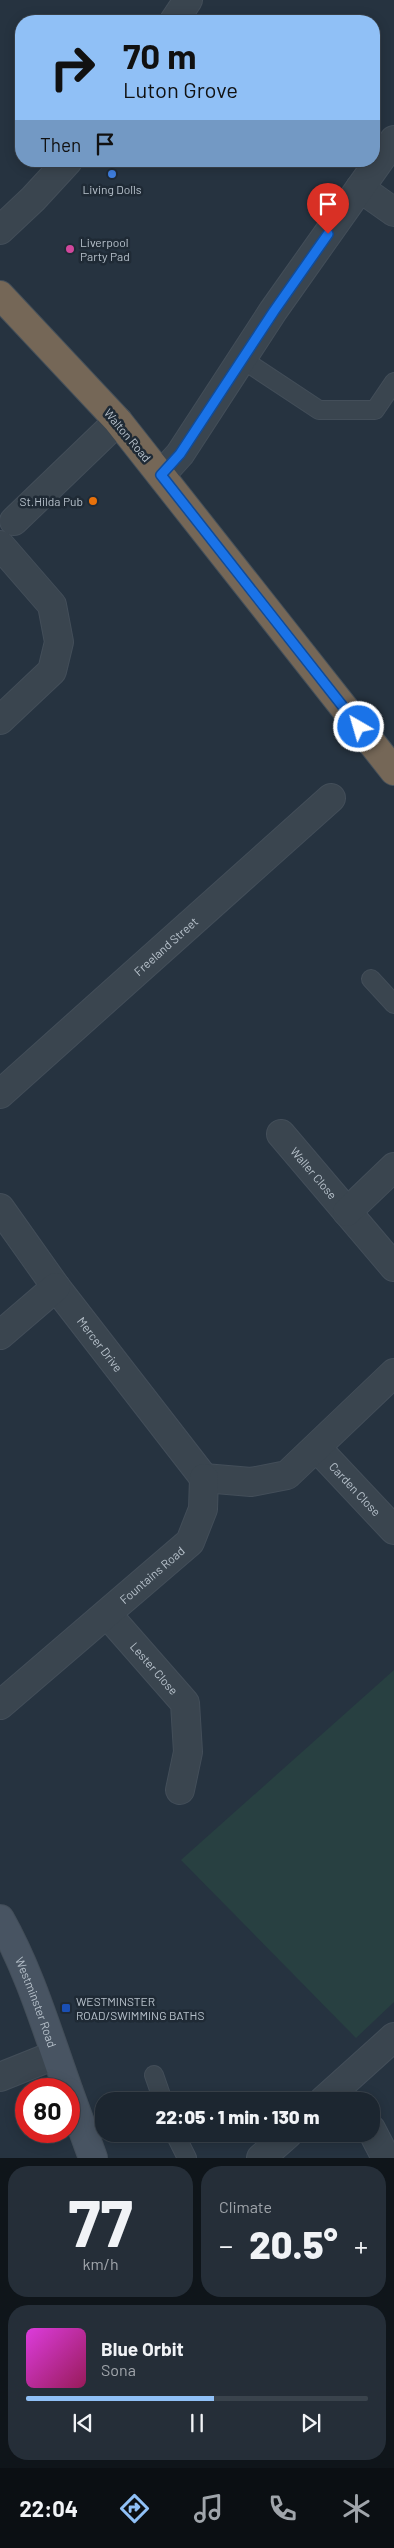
<!DOCTYPE html>
<meta charset="utf-8">
<style>
:root{--surface:#1c2630;--page:#252e38;--text:#f1f3f6;--muted:#a0a5ab;--line:#3a434c;--accent:#90c0f6}
body{margin:0;font-family:Barlow,sans-serif;background:var(--page);color:var(--text);height:100vh;display:flex;flex-direction:column;font-size:19px;white-space:nowrap}
*{box-sizing:border-box;margin:0}
p{font-size:16px;color:var(--muted)}
.icon{flex:none;width:28px;height:28px;fill:none;stroke:currentColor;stroke-width:2;stroke-linecap:round;stroke-linejoin:round}
.map{position:relative;height:2158px;overflow:hidden}
.panel{display:flex;flex-direction:column;gap:8px;padding:8px;background:#0f151a;flex:1}
.panel>*{flex:none}
.banner{position:absolute;left:15px;top:15px;width:365px;height:152px;border-radius:20px;box-shadow:0 2px 12px #0003,0 0 0 1px var(--line);background:#90c0f6;color:#111;overflow:hidden}
.speed{position:absolute;left:15px;top:2078px;display:flex;gap:10px;font-size:25px;font-weight:700;text-align:center}
.speed>*{display:grid;place-content:center;width:65px;height:65px;border-radius:50%;background:var(--surface);box-shadow:0 2px 12px #0003,0 0 0 1px var(--line);line-height:1}
.speed .limit{border:8px solid #d22;background:#fff;color:#111}
.pin{position:absolute;display:grid;place-items:center;width:42px;height:42px;color:#fff;margin:-51px -21px;border-radius:50% 50% 50% 0;rotate:-45deg;box-shadow:0 0 5px #0007}
.pin .icon{rotate:45deg}
.me{position:absolute;width:55px;margin:-28px;rotate:322deg;stroke-linejoin:round;filter:drop-shadow(0 0 4px #0008)}
.turn{display:flex;align-items:center;gap:18px;height:105px;padding:0 25px;font-size:22px}
.turn .icon{width:65px;height:65px;stroke-width:2.5}
.turn b{display:block;font-size:35px;line-height:42px}
.then{display:flex;align-items:center;height:48px;padding:0 25px;background:#0003;gap:10px;font-size:19px}
.big{font-size:38px;font-weight:800;line-height:1.1}
.panel .tile{flex:1;display:flex;flex-direction:column;justify-content:center;gap:8px;min-width:0;padding:0 18px;border-radius:20px;background:var(--page)}
.panel .dial{align-items:center;gap:0}
.dial b{font-size:65px;line-height:1}
.song{display:flex;align-items:center;gap:15px}
.cover{width:60px;height:60px;border-radius:8px;background:linear-gradient(135deg,hsl(300 70% 55%),hsl(330 70% 35%))}
.played{height:5px;border-radius:2px;background:linear-gradient(90deg,var(--accent) 55%,var(--line) 55%)}
.keys{display:flex;justify-content:space-around;direction:ltr}
.heat{display:flex;justify-content:space-between;align-items:center;font-size:28px;direction:ltr}
.panel .tiles{flex:1;display:grid;gap:8px;grid-template-columns:1fr 1fr}
.tile:last-child{grid-column:span 2}
.trip{position:absolute;left:95px;top:2092px;width:285px;height:50px;border-radius:20px;background:var(--surface);box-shadow:0 2px 12px #0003,0 0 0 1px var(--line);font-weight:800;line-height:50px;text-align:center}
.tab-bar{display:flex;height:80px;justify-content:space-around;align-items:center;background:#0b0f13;color:var(--muted)}
.tab-bar .icon{width:35px;height:35px}
.tab-bar .current{color:var(--accent)}
.tab-bar b{font-size:22px;color:var(--text)}
.map>svg:first-child{display:block}
.green{fill:#284041}
.lines{fill:none;stroke-linecap:round;stroke-linejoin:round}
.lane-casing{stroke:#434e59;stroke-width:20}
.street-casing{stroke:#434e59;stroke-width:30}
.secondary-casing{stroke:#434e59;stroke-width:30}
.highway-casing{stroke:#45505a;stroke-width:30}
.lane{stroke:#3a454f;stroke-width:18}
.street{stroke:#3a454f;stroke-width:28}
.secondary{stroke:#485462;stroke-width:28}
.highway{stroke:#756757;stroke-width:28}
.route-casing{stroke:#114b97;stroke-width:12}
.route{stroke:#1a73e8;stroke-width:9}
.shop-dot{fill:#3f7fe0;stroke:#1f2a35;stroke-width:2}
.hotel-dot{fill:#d1479c;stroke:#1f2a35;stroke-width:2}
.food-dot{fill:#e8710a;stroke:#1f2a35;stroke-width:2}
.transit-dot{fill:#1a4fb4;stroke:#1f2a35;stroke-width:2}
.labels{text-anchor:middle;dominant-baseline:central;stroke-width:5;stroke-linejoin:round;paint-order:stroke}
.poi-label{font-size:12px;fill:#b6c0ca;stroke:#1f2a35;text-anchor:start}
.street-label{font-size:12px;fill:#b6c0ca;stroke:#1f2a35}
</style>
<div class="map">
<svg width="394" height="2158" viewBox="0 0 394 2158">
<rect width="100%" height="100%" fill="#263340"/>
<path class="green" d="M 394,1670 L 394,2002 L 356,2038 L 181,1860 Z"/>
<g class="lines">
<g class="lane-casing">
<path id="lane" d="M 242,359 L 319,410 L 375,410 L 394,382
M 371,979 L 394,1004
M 154,2075 L 163,2101
M 175,2134 L 187,2158"/>
</g>
<g class="street-casing">
<g id="street">
<path d="M 174,21 L 188,0"/>
<path d="M 360,188 L 394,212"/>
<path d="M 0,230 L 33,199 L 68,161"/>
<path d="M 161,475 L 180,454 L 273,311 L 394,140"/>
<path d="M 14,521 L 118,421"/>
<path d="M 0,545 L 52,605 L 59,642 L 52,671 L 0,720"/>
<path id="s1" d="M 0,1094 L 331,798"/>
<path id="s2" d="M 281,1134 L 394,1267"/>
<path id="s3" d="M 0,1208 L 56,1287 L 204,1478"/>
<path d="M 347,1212 L 394,1167"/>
<path d="M 0,1335 L 56,1287"/>
<path id="s4" d="M 317,1448 L 394,1530"/>
<path d="M 204,1478 L 251,1482 L 287,1475 L 394,1373"/>
<path id="s5" d="M 107,1614 L 185,1703 L 188,1752 L 180,1790"/>
<path id="s6" d="M 0,1705 L 190,1542 L 203,1509 L 204,1478"/>
<path d="M 0,2077 L 55,2055"/>
<path d="M 323,2101 L 394,2037"/>
<path d="M 371,2129 L 386,2158"/>
<path d="M 261,2158 L 288,2134"/>
</g>
</g>
<g class="secondary-casing">
<g id="secondary">
<path id="s7" d="M 0,1919 C 30,1972 47,2031 68,2089"/>
<path d="M 69,2092 L 93,2158"/>
</g>
</g>
<g class="highway-casing">
<path id="highway" d="M 0,295 L 118,421 L 394,771"/>
</g>
<use href="#lane" class="lane"/>
<use href="#street" class="street"/>
<use href="#secondary" class="secondary"/>
<use href="#highway" class="highway"/>
</g>
<g class="lines">
<g class="route-casing">
<path id="route" d="M 328,234 L 274,311 L 180,454 L 161,475 L 359,727"/>
</g>
<use href="#route" class="route"/>
</g>
<circle class="shop-dot" cx="112" cy="174" r="5"/>
<circle class="hotel-dot" cx="70" cy="249" r="5"/>
<circle class="food-dot" cx="93" cy="501" r="5"/>
<rect class="transit-dot" x="61" y="2003" width="10" height="10" rx="2.5"/>
<g class="labels">
<g class="poi-label">
<text x="112" y="189" text-anchor="middle">Living Dolls</text>
<text x="80" y="242">Liverpool<tspan x="80" dy="14">Party Pad</tspan></text>
<text x="83" y="501" text-anchor="end">St.Hilda Pub</text>
<text x="76" y="2001">WESTMINSTER<tspan x="76" dy="14">ROAD/SWIMMING BATHS</tspan></text>
</g>
<g class="street-label">
<text transform="translate(128 435) rotate(50)">Walton Road</text>
<text stroke="none"><textPath href="#s1" startOffset="222">Freeland Street</textPath></text>
<text stroke="none"><textPath href="#s2" startOffset="51">Waller Close</textPath></text>
<text stroke="none"><textPath href="#s3" startOffset="169">Mercer Drive</textPath></text>
<text stroke="none"><textPath href="#s4" startOffset="56">Carden Close</textPath></text>
<text stroke="none"><textPath href="#s6" startOffset="200">Fountains Road</textPath></text>
<text stroke="none"><textPath href="#s5" startOffset="72">Lester Close</textPath></text>
<text stroke="none"><textPath href="#s7" startOffset="91">Westminster Road</textPath></text>
</g>
</g>
</svg>
<div class="speed"><div class="limit">80</div></div>
<div class="pin" style="left:328px;top:234px;background:#d93025"><svg class="icon" aria-label="arrive" viewBox="0 0 24 24"><path d="M6 21V4h12l-3 4 3 4H6"/></svg></div>
<svg class="me" style="left:359px;top:727px" viewBox="-20 -20 40 40"><circle r="17" fill="#1a73e8" stroke="#fff" stroke-width="3"/><path d="M0-11L8 9 0 5-8 9z" fill="#fff"/></svg>
<div class="trip">22:05 · 1 min · 130 m</div>
<div class="banner">
<div class="turn"><svg class="icon" aria-label="right" viewBox="0 0 24 24"><path d="M7 20v-9h11M14 6l5 5-5 5"/></svg><div><b>70 m</b>Luton Grove</div></div>
<div class="then">Then<svg class="icon" aria-label="arrive" viewBox="0 0 24 24"><path d="M6 21V4h12l-3 4 3 4H6"/></svg></div>
</div>
</div>
<section class="panel">
<div class="tiles">
<div class="tile dial"><b>77</b><p>km/h</p></div>
<div class="tile"><p>Climate</p>
<div class="heat"><a>−</a><b class="big">20.5°</b><a>+</a></div>
</div>
<div class="tile">
<div class="song"><i class="cover"></i><div><b>Blue Orbit</b><p>Sona</p></div></div>
<div class="played"></div>
<div class="keys"><svg class="icon" aria-label="previous" viewBox="0 0 24 24"><path d="M18 5L8 12l10 7zM5 5v14"/></svg><svg class="icon" aria-label="pause" viewBox="0 0 24 24"><path d="M8 5v14M16 5v14"/></svg><svg class="icon" aria-label="next" viewBox="0 0 24 24"><path d="M6 5l10 7-10 7zM19 5v14"/></svg></div>
</div>
</div>
</section>
<nav class="tab-bar">
<b>22:04</b>
<svg class="icon current" aria-label="directions" viewBox="0 0 24 24"><path d="M12 3l9 9-9 9-9-9zM9 14v-3h6M13 9l2 2-2 2"/></svg>
<svg class="icon" aria-label="music" viewBox="0 0 24 24"><path d="M9 18V5l10-2v13"/><circle cx="6" cy="18" r="3"/><circle cx="16" cy="16" r="3"/></svg>
<svg class="icon" aria-label="phone" viewBox="0 0 24 24"><path d="M5 4h4l2 5-3 2q2 4 5 5l2-3 5 2v4C11 20 4 13 5 4z"/></svg>
<svg class="icon" aria-label="climate" viewBox="0 0 24 24"><path d="M12 3v18M4 7l16 10M4 17L20 7"/></svg>
</nav>
